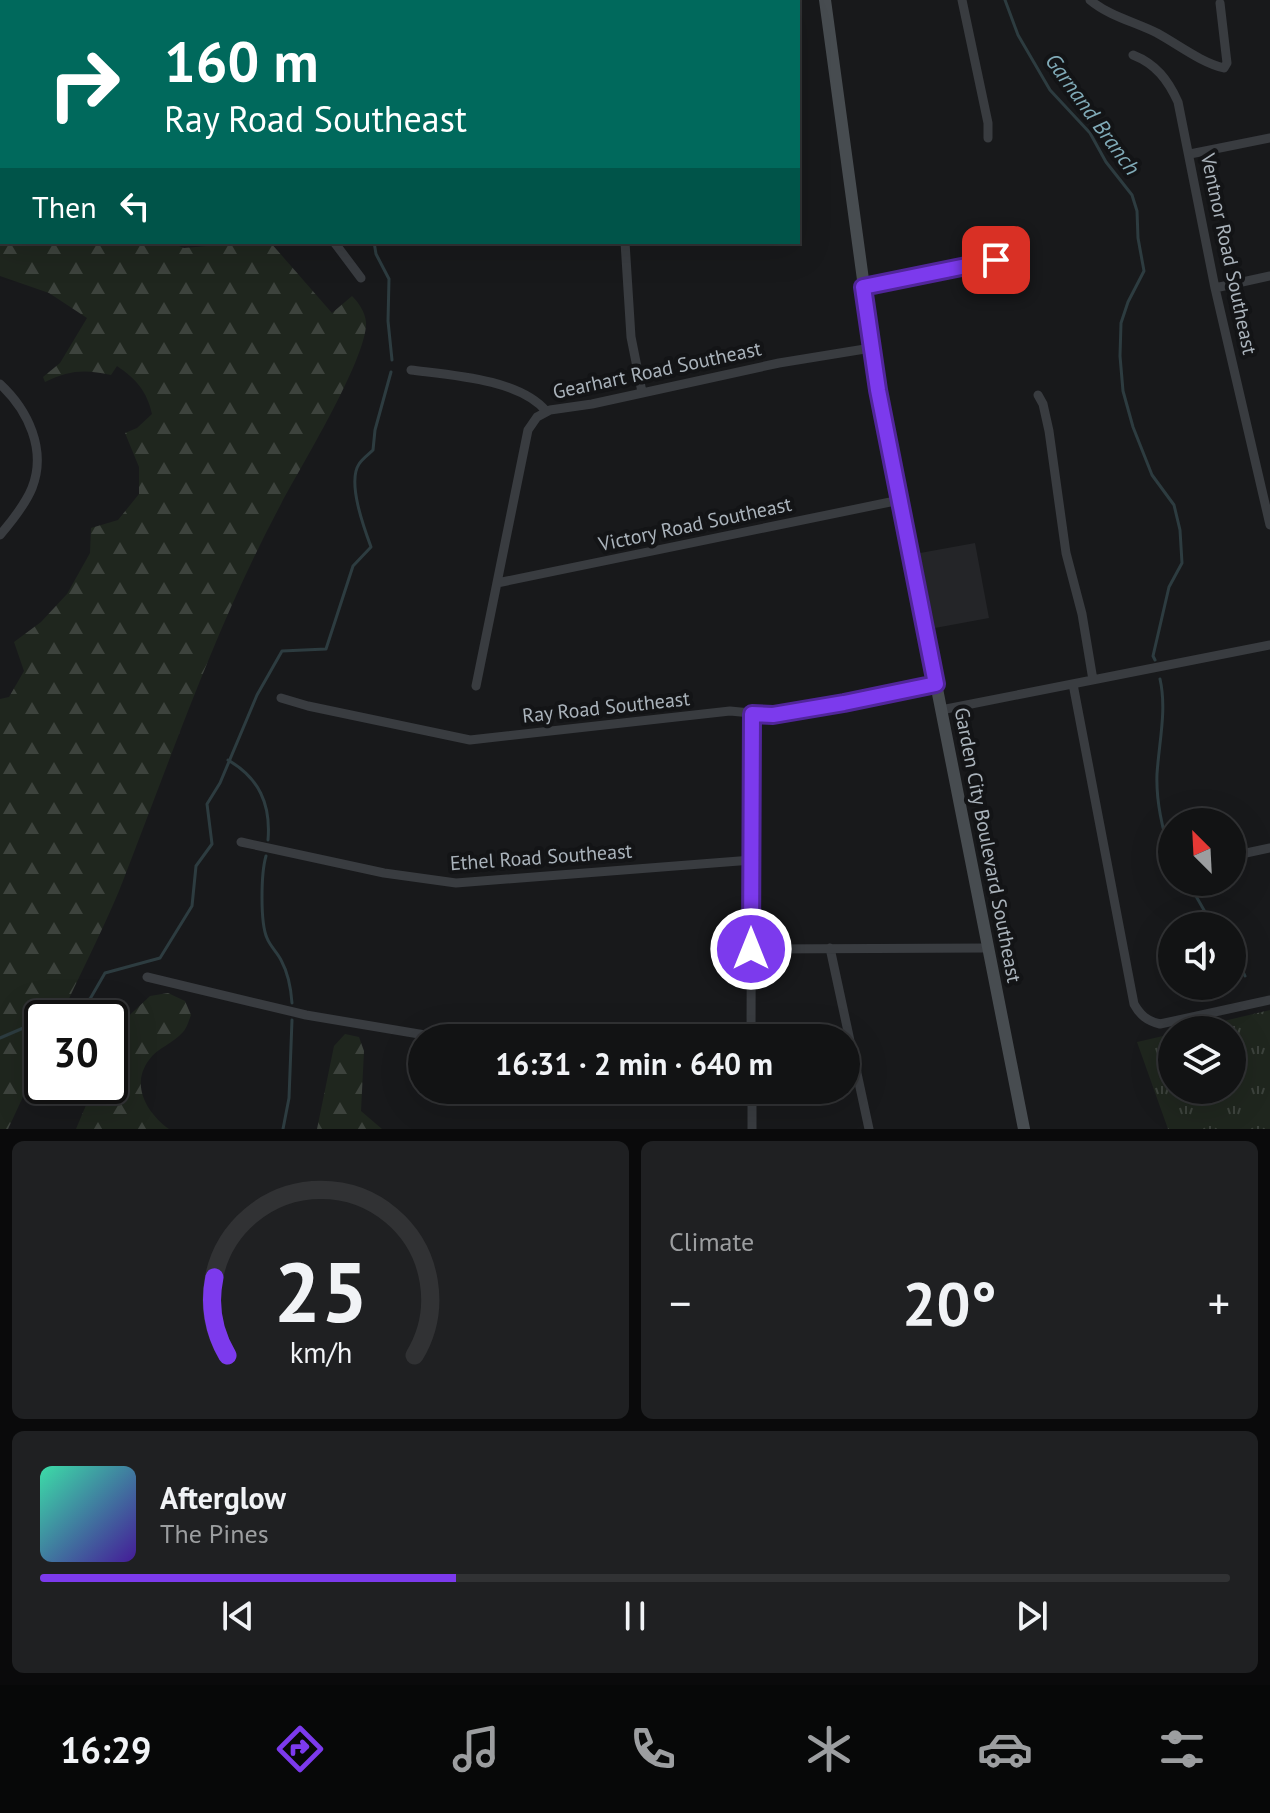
<!DOCTYPE html>
<meta charset="utf-8">
<style>
:root{--surface:#121314;--page:#1f2022;--text:#f1f3f6;--muted:#9c9ea0;--line:#313234;--accent:#7c3aed}
body{margin:0;font-family:"PT Sans",sans-serif;background:var(--page);color:var(--text);height:100vh;display:flex;flex-direction:column;font-size:30px;white-space:nowrap}
*{box-sizing:border-box;margin:0}
p{font-size:26px;color:var(--muted)}
.icon{flex:none;width:44px;height:44px;fill:none;stroke:currentColor;stroke-width:2;stroke-linecap:round;stroke-linejoin:round}
.map{position:relative;height:1129px;overflow:hidden}
.details{display:flex;flex-direction:column;gap:12px;padding:12px;background:#0a0a0b;flex:1}
.details>*{flex:none}
.guide{position:absolute;left:0px;top:0px;width:800px;height:244px;box-shadow:0 8px 32px #0002,0 0 0 2px var(--line);background:#00695c;color:#fff;overflow:hidden}
.needle{width:52px;rotate:336deg}
.buttons{position:absolute;left:1158px;top:808px;display:grid;gap:16px}
.buttons a{display:grid;place-items:center;width:88px;height:88px;border-radius:50%;background:var(--surface);box-shadow:0 8px 32px #0002,0 0 0 2px var(--line);font-size:40px}
.speed{position:absolute;left:24px;top:1000px;display:flex;gap:16px;font-size:40px;font-weight:700;text-align:center}
.speed>*{display:grid;place-content:center;width:104px;height:104px;border-radius:50%;background:var(--surface);box-shadow:0 8px 32px #0002,0 0 0 2px var(--line);line-height:1}
.speed .limit{border:4px solid #111;border-radius:12px;background:#fff;color:#111}
.pin{position:absolute;display:grid;place-items:center;width:68px;height:68px;color:#fff;margin:-34px;border-radius:16px;box-shadow:0 4px 12px #0006}
.me{position:absolute;width:88px;margin:-44px;rotate:0deg;stroke-linejoin:round;filter:drop-shadow(0 0 6px #0008)}
.turn{display:flex;align-items:center;gap:28px;height:168px;padding:0 32px;font-size:36px}
.turn .icon{width:104px;height:104px;stroke-width:2.5}
.turn b{display:block;font-size:56px;line-height:68px}
.then{display:flex;align-items:center;height:76px;padding:0 32px;background:#0003;gap:16px;font-size:30px}
.big{font-size:60px;font-weight:700;line-height:1.1}
.details .widget{flex:1;display:flex;flex-direction:column;justify-content:center;gap:12px;min-width:0;padding:0 28px;border-radius:12px;background:var(--page)}
.details .dial{align-items:center;gap:0}
.dial svg{height:208px;overflow:visible;fill:none;stroke:var(--line);stroke-width:7;stroke-linecap:round;text-anchor:middle}
.dial text{fill:var(--text);stroke:none}
.song{display:flex;align-items:center;gap:24px}
.cover{width:96px;height:96px;border-radius:12px;background:linear-gradient(135deg,hsl(160 70% 55%),hsl(260 70% 35%))}
.played{height:8px;border-radius:4px;background:linear-gradient(90deg,var(--accent) 35%,var(--line) 35%)}
.keys{display:flex;justify-content:space-around;direction:ltr}
.heat{display:flex;justify-content:space-between;align-items:center;font-size:44px;direction:ltr}
.details .tiles{flex:1;display:grid;gap:12px;grid-template-columns:1fr 1fr}
.widget:last-child{grid-column:span 2}
.trip{position:absolute;left:408px;top:1024px;width:452px;height:80px;border-radius:40px;background:var(--surface);box-shadow:0 8px 32px #0002,0 0 0 2px var(--line);font-weight:700;line-height:80px;text-align:center}
.dock{display:flex;height:128px;justify-content:space-around;align-items:center;background:#070808;color:var(--muted)}
.dock .icon{width:56px;height:56px}
.dock .active{color:var(--accent)}
.dock b{font-size:36px;color:var(--text)}
.map>svg:first-child{display:block}
.built{fill:#242528}
.grass{fill:url(#grass-tufts)}
.forest{fill:url(#forest-firs)}
.lines{fill:none;stroke-linecap:round;stroke-linejoin:round}
.stream{stroke:#2d3c40;stroke-width:3}
.street{stroke:#393c40;stroke-width:9}
.secondary{stroke:#474c50;stroke-width:12}
.route-casing{stroke:#51269a;stroke-width:20}
.route{stroke:#7c3aed;stroke-width:14}
.labels{text-anchor:middle;dominant-baseline:central;stroke-width:8;stroke-linejoin:round;paint-order:stroke}
.street-label{font-size:20px;fill:#aab3bb;stroke:#131416}
.water-label{font-size:22px;font-style:italic;fill:#80abb8;stroke:#131416}
</style>
<div class="map">
<svg width="1270" height="1129" viewBox="0 0 1270 1129">
<defs>
<pattern id="grass-tufts" width="24" height="20" patternUnits="userSpaceOnUse" patternTransform="scale(2)"><rect width="24" height="20" fill="#1f261e"/><path d="M3 7l-1-3M5 7V3M7 7l1-3M15 17l-1-3M17 17v-4M19 17l1-3" fill="none" stroke="#3d433d"/></pattern>
<pattern id="forest-firs" width="22" height="20" patternUnits="userSpaceOnUse" patternTransform="scale(2)"><rect width="22" height="20" fill="#1f261e"/><path d="M5 1l3.5 6h-7zM16 11l3.5 6h-7z" fill="#3d433d"/></pattern>
</defs>
<rect width="100%" height="100%" fill="#18191b"/>
<path class="built" d="M 975,543 L 989,618 L 935,628 L 920,553 Z"/>
<path class="grass" d="M 1270,1010 L 1270,1129 L 1168,1129 L 1137,1042 L 1172,1034 L 1172,1090 L 1232,1090 L 1232,1030 L 1186,1030 Z"/>
<path class="forest" d="M 0,0 L 111,0 L 2,2 L 2,242 L 169,242 L 184,248 L 207,246 L 210,242 L 270,242 L 332,313 L 352,296 C 359,303 365,312 366,322 C 368,357 300,468 281,504 C 215,627 170,761 119,891 C 101,934 79,976 60,1018 L 42,1018 L 42,1056 L 8,1129 L 0,1129 L 0,699 L 9,697 L 24,671 L 14,642 L 41,622 L 67,594 L 90,553 L 91,528 L 118,520 L 139,494 L 139,467 L 125,433 L 137,428 L 152,414 C 147,391 136,379 117,366 L 111,375 C 85,369 69,370 45,382 L 43,377 L 60,363 L 87,318 L 49,293 L 0,276 Z
M 168,993 L 185,1001 L 191,1015 C 189,1020 187,1028 183,1032 C 174,1043 157,1048 149,1060 C 130,1085 147,1113 169,1129 L 76,1129 L 94,1086 L 110,1086 L 110,1046 L 118,1026 L 150,996 Z
M 345,1034 L 359,1037 L 364,1051 L 361,1111 L 382,1129 L 317,1129 L 334,1046 Z"/>
<g class="lines">
<path class="stream" d="M 403,0 L 403,2
M 1005,0 L 1018,35 L 1050,90 L 1090,133 L 1106,162 L 1132,195 L 1137,211 L 1138,238 L 1144,271 L 1128,302 L 1121,323 L 1120,356 L 1123,391 L 1133,427 L 1152,475 L 1174,505 L 1180,530 L 1182,563 L 1169,587 L 1153,656 L 1155,660
M 374,242 L 376,254 L 389,279 L 388,321 L 392,360
M 1160,679 C 1167,710 1159,742 1157,774 C 1156,799 1162,832 1172,855
M 228,760 C 259,778 271,804 268,840
M 266,856 C 261,873 260,922 267,938 C 270,946 277,952 281,960 C 288,973 291,988 292,1003
M 1188,882 L 1213,926
M 1232,947 L 1245,976
M 46,1018 L 90,999 L 105,973 L 160,958 L 192,906 L 196,866 L 212,844 L 207,804 L 220,783 L 257,695 L 282,651 L 326,649 L 353,566 L 371,547 C 364,528 347,482 359,464 C 362,459 369,454 373,450 L 375,430 L 391,372
M 0,1038 L 42,1020
M 283,1129 L 289,1098 L 292,1020"/>
<path class="street" d="M 684,0 L 685,2
M 962,0 L 988,123 L 988,138
M 1090,0 C 1109,16 1135,22 1157,33 C 1179,45 1200,62 1224,68 L 1227,63 L 1220,3
M 284,2 L 293,0
M 316,2 L 316,0
M 1133,55 C 1156,64 1168,80 1178,102 L 1215,288 L 1270,525
M 1190,154 L 1270,138
M 334,242 L 361,278
M 625,242 L 631,337 L 642,392
M 863,287 L 1019,257
M 1215,288 L 1270,276
M 411,370 C 451,375 519,379 546,411
M 0,384 C 28,410 47,450 32,488 C 25,505 12,521 0,535
M 1038,395 L 1043,404 L 1049,431 L 1066,553 L 1082,614 L 1093,680
M 497,583 L 900,500
M 1073,684 L 1134,1004 C 1140,1015 1147,1021 1160,1024 L 1270,1000
M 476,686 L 528,430 L 537,417 L 550,410 L 592,404 L 779,363 L 871,348
M 281,698 L 308,706 L 470,740 L 730,711 L 773,715 L 844,703 L 936,684
M 941,710 L 1270,645
M 241,842 L 384,873 L 456,883 L 752,860
M 1232,856 L 1270,848
M 830,948 L 869,1129
M 751,949 L 987,948
M 147,977 L 306,1015 L 443,1038
M 751,1038 L 752,714
M 752,1090 L 752,1129"/>
<path class="secondary" d="M 825,0 L 878,390 L 1024,1129"/>
</g>
<g class="lines">
<g class="route-casing">
<path id="route" d="M 751,949 L 752,714 L 773,715 L 844,703 L 936,684 L 878,390 L 863,287 L 996,260"/>
</g>
<use href="#route" class="route"/>
</g>
<g class="labels">
<g class="street-label">
<text transform="translate(1229 254) rotate(78)">Ventnor Road Southeast</text>
<text transform="translate(657 370) rotate(-12)">Gearhart Road Southeast</text>
<text transform="translate(695 524) rotate(-12)">Victory Road Southeast</text>
<text transform="translate(606 707) rotate(-6)">Ray Road Southeast</text>
<text transform="translate(988 845) rotate(79)">Garden City Boulevard Southeast</text>
<text transform="translate(541 857) rotate(-4)">Ethel Road Southeast</text>
</g>
<g class="water-label">
<text transform="translate(1093 114) rotate(54)">Garnand Branch</text>
</g>
</g>
</svg>
<div class="buttons">
<a><svg class="needle" viewBox="-14 -14 28 28"><path d="M0-13l5 13h-10z" fill="#e53935"/><path d="M0 13l5-13h-10z" fill="#9c9ea0"/></svg></a>
<a><svg class="icon" aria-label="sound" viewBox="0 0 24 24"><path d="M4 9h4l5-4v14l-5-4H4zM17 9q2 3 0 6"/></svg></a>
<a><svg class="icon" aria-label="layers" viewBox="0 0 24 24"><path d="M12 4l9 5-9 5-9-5zM3 14l9 5 9-5"/></svg></a>
</div>
<div class="speed"><div class="limit">30</div></div>
<div class="pin" style="left:996px;top:260px;background:#d93025"><svg class="icon" aria-label="arrive" viewBox="0 0 24 24"><path d="M6 21V4h12l-3 4 3 4H6"/></svg></div>
<svg class="me" style="left:751px;top:949px" viewBox="-20 -20 40 40"><circle r="17" fill="#7c3aed" stroke="#fff" stroke-width="3"/><path d="M0-11L8 9 0 5-8 9z" fill="#fff"/></svg>
<div class="trip">16:31 · 2 min · 640 m</div>
<div class="guide">
<div class="turn"><svg class="icon" aria-label="right" viewBox="0 0 24 24"><path d="M7 20v-9h11M14 6l5 5-5 5"/></svg><div><b>160 m</b>Ray Road Southeast</div></div>
<div class="then">Then<svg class="icon" aria-label="left" viewBox="0 0 24 24"><path d="M17 20v-9H6M10 6l-5 5 5 5"/></svg></div>
</div>
</div>
<section class="details">
<div class="tiles">
<div class="widget dial"><svg viewBox="0 0 100 80">
<path d="M14 69A42 42 0 1 1 86 69"/>
<path d="M14 69A42 42 0 0 1 9 39" stroke="#7c3aed"/>
<text x="50" y="56" font-size="32" font-weight="700">25</text>
<text x="50" y="72" font-size="11">km/h</text>
</svg></div>
<div class="widget"><p>Climate</p>
<div class="heat"><a>−</a><b class="big">20°</b><a>+</a></div>
</div>
<div class="widget">
<div class="song"><i class="cover"></i><div><b>Afterglow</b><p>The Pines</p></div></div>
<div class="played"></div>
<div class="keys"><svg class="icon" aria-label="previous" viewBox="0 0 24 24"><path d="M18 5L8 12l10 7zM5 5v14"/></svg><svg class="icon" aria-label="pause" viewBox="0 0 24 24"><path d="M8 5v14M16 5v14"/></svg><svg class="icon" aria-label="next" viewBox="0 0 24 24"><path d="M6 5l10 7-10 7zM19 5v14"/></svg></div>
</div>
</div>
</section>
<nav class="dock">
<b>16:29</b>
<svg class="icon active" aria-label="directions" viewBox="0 0 24 24"><path d="M12 3l9 9-9 9-9-9zM9 14v-3h6M13 9l2 2-2 2"/></svg>
<svg class="icon" aria-label="music" viewBox="0 0 24 24"><path d="M9 18V5l10-2v13"/><circle cx="6" cy="18" r="3"/><circle cx="16" cy="16" r="3"/></svg>
<svg class="icon" aria-label="phone" viewBox="0 0 24 24"><path d="M5 4h4l2 5-3 2q2 4 5 5l2-3 5 2v4C11 20 4 13 5 4z"/></svg>
<svg class="icon" aria-label="climate" viewBox="0 0 24 24"><path d="M12 3v18M4 7l16 10M4 17L20 7"/></svg>
<svg class="icon" aria-label="car" viewBox="0 0 24 24"><path d="M5 17H2v-5l4-1 3-4h7l3 4 3 1v5h-3M9 17h6M6 11h13"/><circle cx="7" cy="17" r="2"/><circle cx="17" cy="17" r="2"/></svg>
<svg class="icon" aria-label="filters" viewBox="0 0 24 24"><path d="M4 7h16M4 17h16"/><circle cx="9" cy="7" r="2"/><circle cx="15" cy="17" r="2"/></svg>
</nav>
